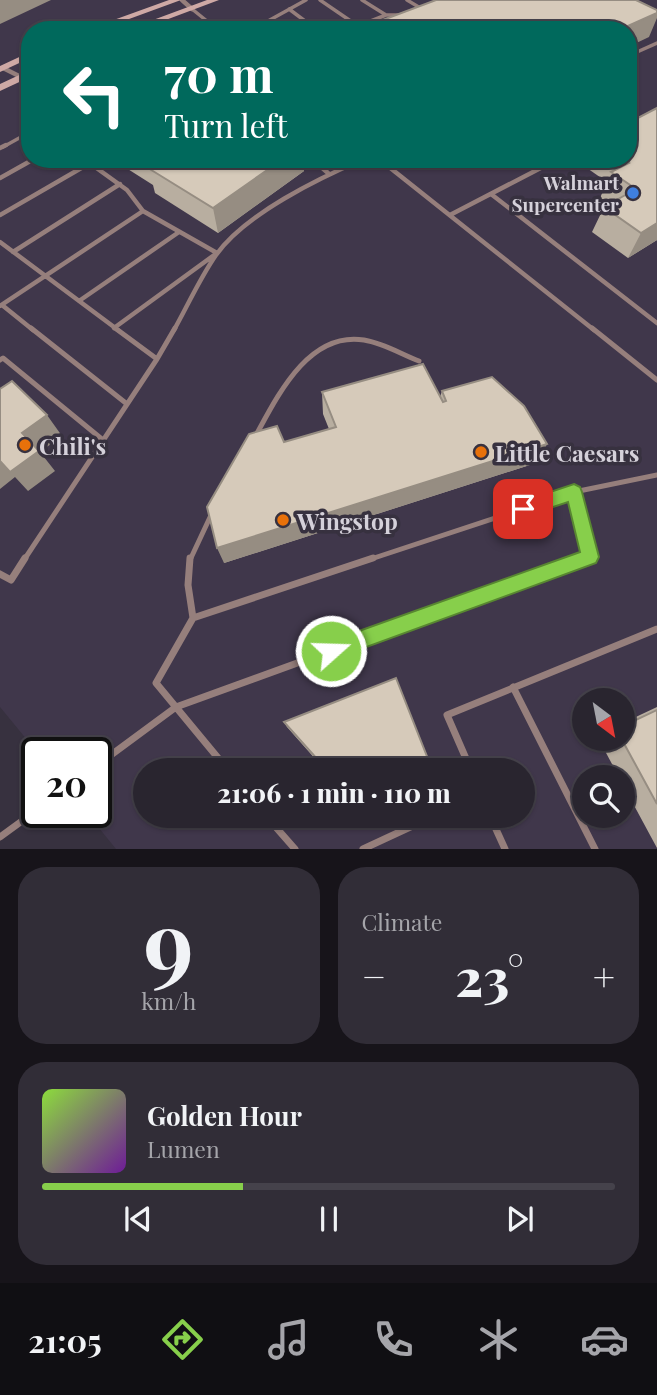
<!DOCTYPE html>
<meta charset="utf-8">
<style>
:root{--surface:#29252f;--page:#312d37;--text:#f1f3f6;--muted:#a5a5aa;--line:#45424b;--accent:#87cf4b}
body{margin:0;font-family:"Playfair Display",serif;background:var(--page);color:var(--text);height:100vh;display:flex;flex-direction:column;font-size:26px;white-space:nowrap}
*{box-sizing:border-box;margin:0}
p{font-size:23px;color:var(--muted)}
.icon{flex:none;width:38px;height:38px;fill:none;stroke:currentColor;stroke-width:2;stroke-linecap:round;stroke-linejoin:round}
.map{position:relative;height:849px;overflow:hidden}
.panel{display:flex;flex-direction:column;gap:18px;padding:18px;background:#17141a;flex:1}
.panel>*{flex:none}
.hud{position:absolute;left:21px;top:21px;width:616px;height:147px;border-radius:28px;box-shadow:0 2px 5px #0004,0 0 0 2px var(--line);background:#00695c;color:#fff;overflow:hidden}
.needle{width:46px;rotate:148deg}
.controls{position:absolute;left:572px;top:688px;display:grid;gap:14px}
.controls a{display:grid;place-items:center;width:63px;height:63px;border-radius:50%;background:var(--surface);box-shadow:0 2px 5px #0004,0 0 0 2px var(--line);font-size:35px}
.speed{position:absolute;left:21px;top:737px;display:flex;gap:14px;font-size:35px;font-weight:700;text-align:center}
.speed>*{display:grid;place-content:center;width:91px;height:91px;border-radius:50%;background:var(--surface);box-shadow:0 2px 5px #0004,0 0 0 2px var(--line);line-height:1}
.speed .limit{border:4px solid #111;border-radius:10px;background:#fff;color:#111}
.pin{position:absolute;display:grid;place-items:center;width:60px;height:60px;color:#fff;margin:-30px;border-radius:14px;box-shadow:0 4px 10px #0006}
.me{position:absolute;width:77px;margin:-38px;rotate:70deg;stroke-linejoin:round;filter:drop-shadow(0 0 5px #0008)}
.turn{display:flex;align-items:center;gap:24px;height:147px;padding:0 28px;font-size:32px}
.turn .icon{width:91px;height:91px;stroke-width:2.5}
.turn b{display:block;font-size:49px;line-height:60px}
.big{font-size:52px;font-weight:800;line-height:1.1}
.panel .tile{flex:1;display:flex;flex-direction:column;justify-content:center;gap:10px;min-width:0;padding:0 24px;border-radius:28px;background:var(--page)}
.panel .dial{align-items:center;gap:0}
.dial b{font-size:91px;line-height:1}
.song{display:flex;align-items:center;gap:21px}
.cover{width:84px;height:84px;border-radius:10px;background:linear-gradient(135deg,hsl(90 70% 55%),hsl(280 70% 35%))}
.played{height:7px;border-radius:4px;background:linear-gradient(90deg,var(--accent) 35%,var(--line) 35%)}
.keys{display:flex;justify-content:space-around;direction:ltr}
.heat{display:flex;justify-content:space-between;align-items:center;font-size:38px;direction:ltr}
.panel .tiles{flex:1;display:grid;gap:18px;grid-template-columns:1fr 1fr}
.tile:last-child{grid-column:span 2}
.trip{position:absolute;left:133px;top:758px;width:402px;height:70px;border-radius:35px;background:var(--surface);box-shadow:0 2px 5px #0004,0 0 0 2px var(--line);font-weight:800;line-height:70px;text-align:center}
.tabs{display:flex;height:112px;justify-content:space-around;align-items:center;background:#100f13;color:var(--muted)}
.tabs .icon{width:49px;height:49px}
.tabs .selected{color:var(--accent)}
.tabs b{font-size:32px;color:var(--text)}
.map>svg:first-child{display:block}
.built{fill:#40374b;fill-rule:evenodd}
.lines{fill:none;stroke-linecap:round;stroke-linejoin:round}
.lane-far3{stroke:#967f7c;stroke-width:3.5}
.lane-far2{stroke:#967f7c;stroke-width:4.5}
.lane-far1{stroke:#967f7c;stroke-width:5}
.lane{stroke:#967f7c;stroke-width:7}
.street{stroke:#967f7c;stroke-width:4.5}
.secondary{fill:#cea9a5;fill-rule:evenodd}
.wall{fill:#b8aea0}
.shaded-wall{fill:#968d82}
.building{fill:#d6caba;stroke:#968d82;stroke-width:2}
.route{fill:#87cf4b;stroke:#588731;stroke-width:2}
.shop-dot{fill:#3f7fe0;stroke:#37313f;stroke-width:2.5}
.food-dot{fill:#e8710a;stroke:#37313f;stroke-width:2.5}
.labels{text-anchor:middle;dominant-baseline:central;stroke-width:7;stroke-linejoin:round;paint-order:stroke}
.far-poi-label{font-size:19px;font-weight:bold;fill:#d5d1da;stroke:#37313f;text-anchor:end}
.poi-label{font-size:23px;font-weight:bold;fill:#d5d1da;stroke:#37313f;text-anchor:start}
</style>
<div class="map">
<svg width="657" height="849" viewBox="0 0 657 849">
<rect width="100%" height="100%" fill="#37313f"/>
<path class="built" d="M 0,0 L 657,0 L 657,849 L 116,849 L 86,812 L 96,812 L 96,752 L 37,752 L 0,707 ZM 30,30 L 628,30 L 628,159 L 30,159 ZM 584,700 L 623,700 L 623,738 L 584,738 ZM 145,770 L 523,770 L 523,816 L 145,816 ZM 584,777 L 623,777 L 623,816 L 584,816 Z"/>
<g class="lines">
<path class="lane-far3" d="M 320,0 L 358,26
M 362,0 L 386,15
M 407,0 L 422,9
M 192,9 L 218,30
M 289,9 L 317,30
M 268,30 L 268,21 L 306,0
M 348,30 L 386,15 L 402,15
M 628,56 L 657,43
M 21,77 L 30,83
M 3,147 L 30,132"/>
<path class="lane-far2" d="M 0,148 L 6,145
M 84,159 L 127,190 L 143,211 L 217,253 L 114,328
M 312,159 L 328,173
M 379,159 L 594,330
M 0,178 L 34,159
M 491,194 L 657,323
M 0,215 L 90,163
M 450,215 L 558,159
M 0,242 L 118,330
M 13,252 L 120,184
M 79,301 L 179,232
M 2,305 L 33,330
M 0,306 L 143,211
M 174,330 C 188,305 200,278 216,255 C 245,214 319,178 364,159"/>
<path class="lane-far1" d="M 31,328 L 127,404
M 115,328 L 157,359
M 592,328 L 657,380
M 0,360 L 3,358 L 103,440
M 255,437 C 277,397 308,331 364,340 C 383,343 401,354 419,361
M 574,492 L 590,557 L 581,560
M 24,560 L 157,359 L 175,328
M 190,560 L 212,513
M 368,560 L 574,492 L 657,475"/>
<path class="lane" d="M 190,558 L 188,585 L 193,618
M 0,574 L 11,580 L 25,558
M 513,687 L 595,849
M 96,766 L 176,707 L 586,558
M 228,770 L 156,683 L 193,618 L 373,558
M 471,770 L 447,715 L 657,629
M 266,816 L 295,849
M 490,816 L 505,849
M 0,837 L 37,810
M 363,849 L 434,816"/>
<path class="street" d="M 182,0 L 192,9
M 3,68 L 21,77"/>
<path class="secondary" d="M 169,0 L 181,0 L 99,30 L 86,30 Z
M 207,0 L 219,0 L 139,30 L 126,30 Z
M 30,52 L 30,58 L 0,72 L 0,66 Z
M 30,70 L 30,77 L 0,91 L 0,84 Z"/>
</g>
<path class="wall" d="M 112,159 L 303,159 L 304,171 L 218,233 L 155,193 L 153,185 Z
M 586,159 L 628,159 L 657,240 L 628,258 L 592,232 L 604,207 L 609,204 L 600,198 L 607,182 L 584,166 Z
M 442,391 L 547,444 L 536,463 L 224,563 L 284,442 L 329,429 L 323,414 L 322,392 L 440,397 Z
M 657,707 L 657,848 L 623,785 L 623,777 L 619,777 L 598,738 L 623,738 L 623,723 Z
M 284,722 L 405,770 L 325,770 L 287,727 Z"/>
<path class="shaded-wall" d="M 0,0 L 51,0 L 0,24 Z
M 657,13 L 657,18 L 649,37 L 628,47 L 628,30 L 619,30 Z
M 283,159 L 303,159 L 304,171 L 218,233 L 213,208 Z
M 657,223 L 657,240 L 628,258 L 641,233 Z
M 47,415 L 62,436 L 40,452 L 55,471 L 28,491 L 15,477 L 0,489 L 0,461 L 22,433 Z
M 547,444 L 536,463 L 224,563 L 217,548 Z"/>
<path class="building" d="M 436,0 L 636,0 L 657,10 L 657,13 L 619,30 L 356,30 Z
M 657,108 L 657,223 L 641,233 L 604,207 L 636,189 L 611,172 L 629,163 L 623,159 L 628,159 L 628,123 Z
M 145,159 L 283,159 L 213,208 L 148,168 L 153,164 Z
M 423,364 L 443,402 L 446,401 L 442,391 L 492,377 L 524,406 L 547,444 L 217,548 L 207,507 L 249,434 L 277,426 L 284,442 L 336,427 L 322,392 Z
M 12,381 L 47,415 L 22,433 L 39,451 L 10,472 L 0,461 L 0,389 Z
M 396,678 L 428,759 L 404,770 L 327,770 L 284,722 Z
M 657,710 L 657,804 L 621,738 L 623,738 L 623,726 Z"/>
<path class="route" d="M 574,484 L 580,487 L 582,492 L 599,557 L 596,563 L 331,660 L 324,658 L 321,651 L 324,644 L 331,641 L 580,552 L 568,502 L 523,517 L 517,515 L 514,509 L 517,503 Z"/>
<circle class="shop-dot" cx="633" cy="193" r="7"/>
<g class="food-dot">
<circle cx="25" cy="445" r="7"/>
<circle cx="481" cy="452" r="7"/>
<circle cx="283" cy="520" r="7"/>
</g>
<g class="labels">
<g class="far-poi-label">
<text x="619" y="182">Walmart<tspan x="619" dy="22">Supercenter</tspan></text>
</g>
<g class="poi-label">
<text x="39" y="445">Chili's</text>
<text x="495" y="452">Little Caesars</text>
<text x="297" y="520">Wingstop</text>
</g>
</g>
</svg>
<div class="controls">
<a><svg class="needle" viewBox="-14 -14 28 28"><path d="M0-13l5 13h-10z" fill="#e53935"/><path d="M0 13l5-13h-10z" fill="#a5a5aa"/></svg></a>
<a><svg class="icon" aria-label="search" viewBox="0 0 24 24"><circle cx="10" cy="10" r="6"/><path d="M15 15l6 6"/></svg></a>
</div>
<div class="speed"><div class="limit">20</div></div>
<div class="pin" style="left:523px;top:509px;background:#d93025"><svg class="icon" aria-label="arrive" viewBox="0 0 24 24"><path d="M6 21V4h12l-3 4 3 4H6"/></svg></div>
<svg class="me" style="left:331px;top:651px" viewBox="-20 -20 40 40"><circle r="17" fill="#87cf4b" stroke="#fff" stroke-width="3"/><path d="M0-11L8 9 0 5-8 9z" fill="#fff"/></svg>
<div class="trip">21:06 · 1 min · 110 m</div>
<div class="hud">
<div class="turn"><svg class="icon" aria-label="left" viewBox="0 0 24 24"><path d="M17 20v-9H6M10 6l-5 5 5 5"/></svg><div><b>70 m</b>Turn left</div></div>
</div>
</div>
<section class="panel">
<div class="tiles">
<div class="tile dial"><b>9</b><p>km/h</p></div>
<div class="tile"><p>Climate</p>
<div class="heat"><a>−</a><b class="big">23°</b><a>+</a></div>
</div>
<div class="tile">
<div class="song"><i class="cover"></i><div><b>Golden Hour</b><p>Lumen</p></div></div>
<div class="played"></div>
<div class="keys"><svg class="icon" aria-label="previous" viewBox="0 0 24 24"><path d="M18 5L8 12l10 7zM5 5v14"/></svg><svg class="icon" aria-label="pause" viewBox="0 0 24 24"><path d="M8 5v14M16 5v14"/></svg><svg class="icon" aria-label="next" viewBox="0 0 24 24"><path d="M6 5l10 7-10 7zM19 5v14"/></svg></div>
</div>
</div>
</section>
<nav class="tabs">
<b>21:05</b>
<svg class="icon selected" aria-label="directions" viewBox="0 0 24 24"><path d="M12 3l9 9-9 9-9-9zM9 14v-3h6M13 9l2 2-2 2"/></svg>
<svg class="icon" aria-label="music" viewBox="0 0 24 24"><path d="M9 18V5l10-2v13"/><circle cx="6" cy="18" r="3"/><circle cx="16" cy="16" r="3"/></svg>
<svg class="icon" aria-label="phone" viewBox="0 0 24 24"><path d="M5 4h4l2 5-3 2q2 4 5 5l2-3 5 2v4C11 20 4 13 5 4z"/></svg>
<svg class="icon" aria-label="climate" viewBox="0 0 24 24"><path d="M12 3v18M4 7l16 10M4 17L20 7"/></svg>
<svg class="icon" aria-label="car" viewBox="0 0 24 24"><path d="M5 17H2v-5l4-1 3-4h7l3 4 3 1v5h-3M9 17h6M6 11h13"/><circle cx="7" cy="17" r="2"/><circle cx="17" cy="17" r="2"/></svg>
</nav>
